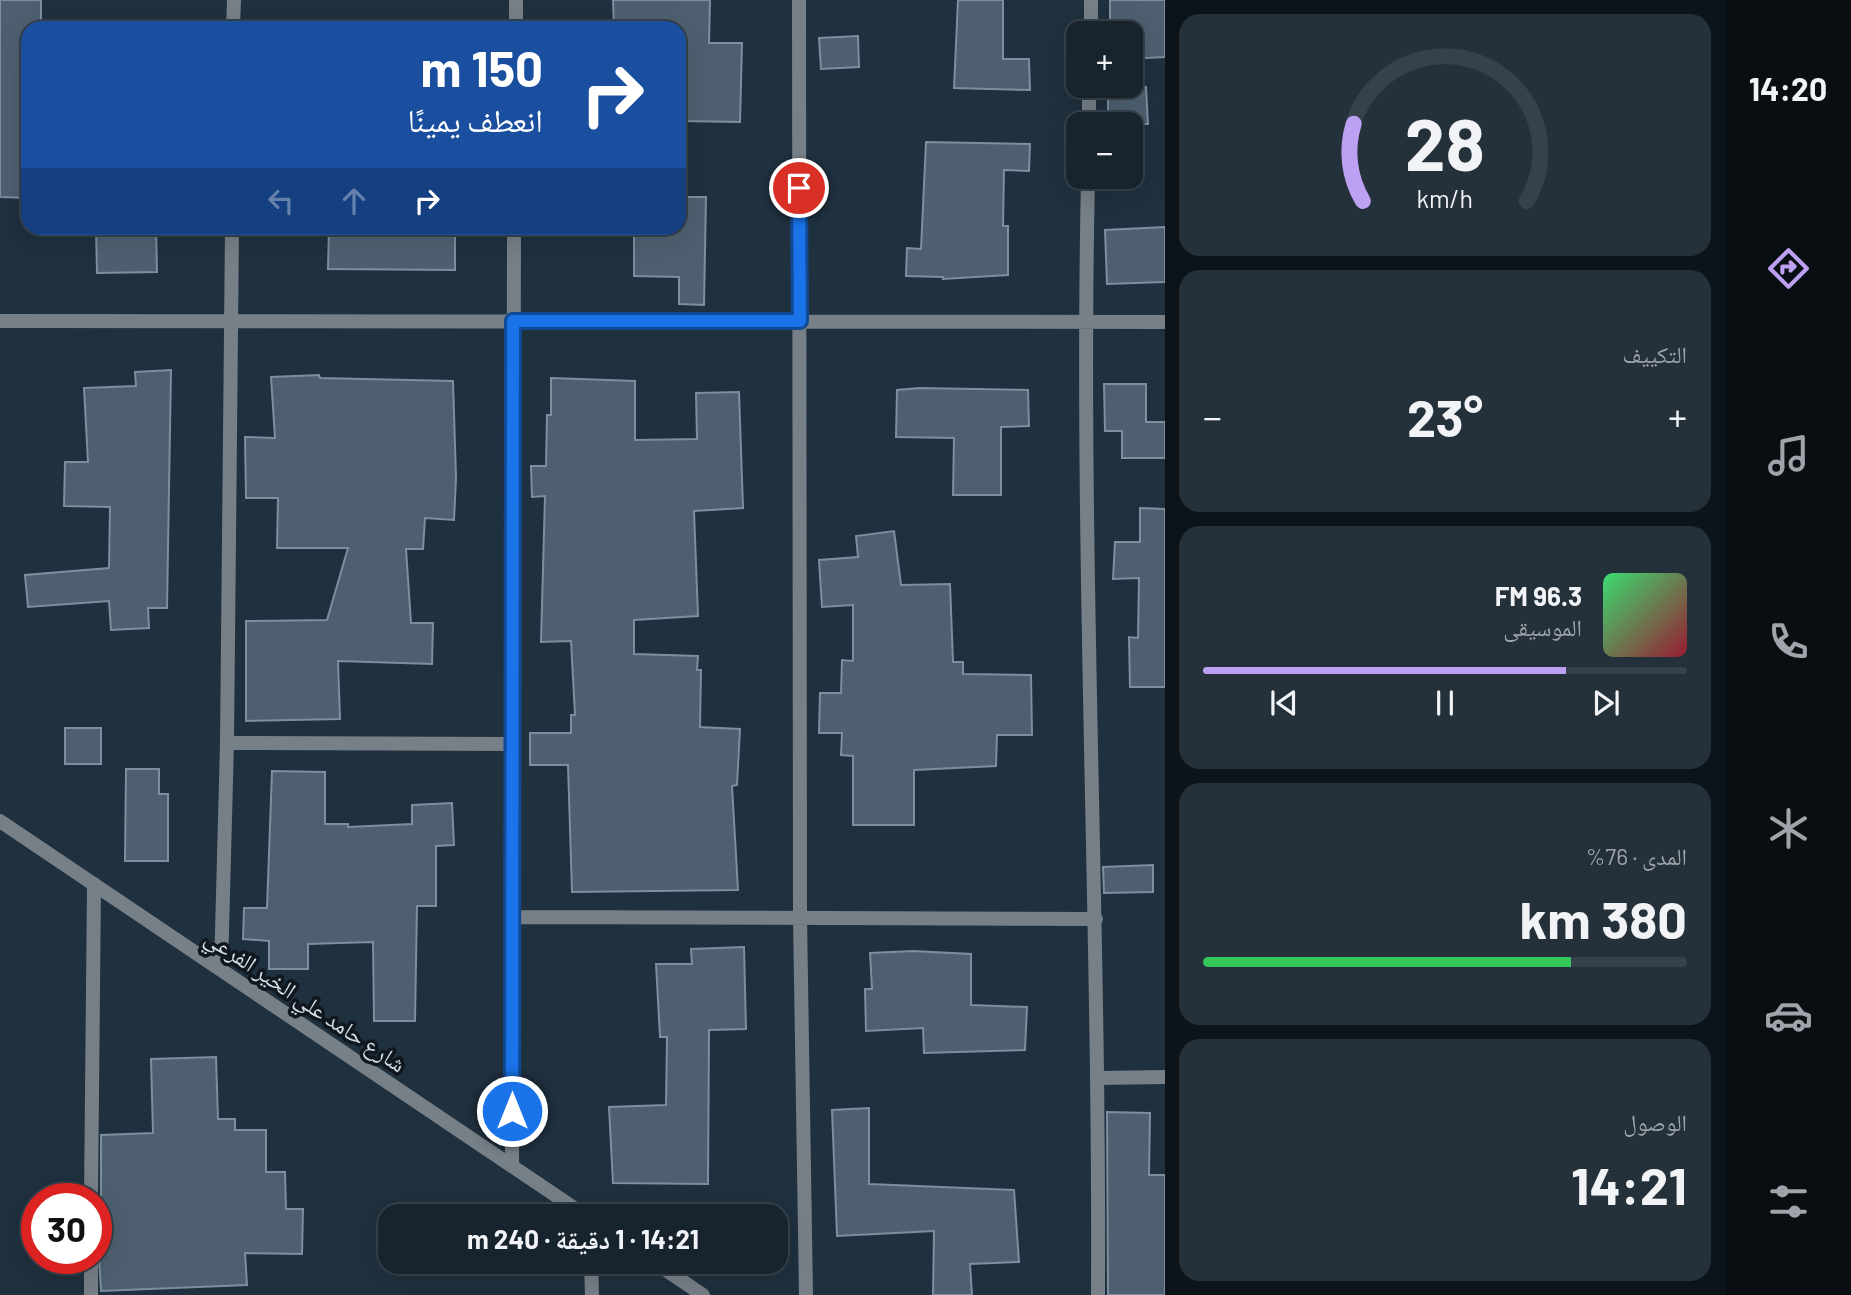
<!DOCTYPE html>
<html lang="ar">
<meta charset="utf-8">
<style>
:root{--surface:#17242e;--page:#24303a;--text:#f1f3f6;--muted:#9ea4aa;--line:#36414a;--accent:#bca0f2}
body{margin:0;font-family:Barlow,"Noto Naskh Arabic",sans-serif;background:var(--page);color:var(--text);direction:rtl;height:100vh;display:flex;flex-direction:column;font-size:26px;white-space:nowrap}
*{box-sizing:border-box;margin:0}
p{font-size:23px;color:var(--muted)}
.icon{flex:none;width:38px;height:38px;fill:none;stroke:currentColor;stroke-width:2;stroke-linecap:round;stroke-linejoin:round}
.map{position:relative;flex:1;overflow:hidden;direction:ltr}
.side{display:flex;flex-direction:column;gap:14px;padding:14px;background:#0d1419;width:560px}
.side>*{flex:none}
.banner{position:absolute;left:21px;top:21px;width:665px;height:214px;border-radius:21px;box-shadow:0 7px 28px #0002,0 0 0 2px var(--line);direction:rtl;background:#1a4fa0;color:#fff;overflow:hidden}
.controls{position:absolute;left:1066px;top:21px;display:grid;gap:14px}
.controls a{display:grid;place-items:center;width:77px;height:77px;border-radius:14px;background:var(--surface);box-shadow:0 7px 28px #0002,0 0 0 2px var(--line);font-size:35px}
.speed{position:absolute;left:21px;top:1183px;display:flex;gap:14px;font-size:35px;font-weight:700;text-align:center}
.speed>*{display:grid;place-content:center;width:91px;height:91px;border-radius:50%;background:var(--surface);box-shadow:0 7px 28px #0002,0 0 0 2px var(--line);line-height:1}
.speed .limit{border:10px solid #d22;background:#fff;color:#111}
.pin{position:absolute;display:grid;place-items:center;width:60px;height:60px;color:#fff;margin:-30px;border:4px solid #fff;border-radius:50%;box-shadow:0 2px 7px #0007}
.me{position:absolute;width:77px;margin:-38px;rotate:0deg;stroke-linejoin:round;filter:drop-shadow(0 0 5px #0008)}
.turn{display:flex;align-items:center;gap:24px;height:147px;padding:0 28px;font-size:32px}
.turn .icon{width:91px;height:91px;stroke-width:2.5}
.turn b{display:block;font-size:49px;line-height:60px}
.lanes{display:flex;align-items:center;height:66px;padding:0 28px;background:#0003;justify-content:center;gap:35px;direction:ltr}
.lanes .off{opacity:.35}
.big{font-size:52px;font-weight:700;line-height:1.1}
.side .card{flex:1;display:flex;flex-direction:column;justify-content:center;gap:10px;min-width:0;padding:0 24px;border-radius:21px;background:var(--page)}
.side .dial{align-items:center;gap:0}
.dial svg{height:182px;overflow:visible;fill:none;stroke:var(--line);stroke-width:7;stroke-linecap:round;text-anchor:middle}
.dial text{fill:var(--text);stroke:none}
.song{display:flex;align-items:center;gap:21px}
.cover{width:84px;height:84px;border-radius:10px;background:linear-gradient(135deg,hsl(140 70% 55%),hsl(350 70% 35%))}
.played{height:7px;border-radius:4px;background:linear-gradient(90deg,var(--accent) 75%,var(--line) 75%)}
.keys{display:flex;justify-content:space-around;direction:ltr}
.heat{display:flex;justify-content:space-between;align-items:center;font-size:38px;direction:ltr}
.charge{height:10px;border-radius:5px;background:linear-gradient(90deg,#34c759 76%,var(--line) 0)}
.trip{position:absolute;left:378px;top:1204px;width:410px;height:70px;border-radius:21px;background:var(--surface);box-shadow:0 7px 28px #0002,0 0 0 2px var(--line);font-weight:700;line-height:70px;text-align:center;direction:rtl}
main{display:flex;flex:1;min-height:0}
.tabs{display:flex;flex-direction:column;width:126px;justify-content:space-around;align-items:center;background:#090e12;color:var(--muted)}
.tabs .icon{width:49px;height:49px}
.tabs .current{color:var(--accent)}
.tabs b{font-size:32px;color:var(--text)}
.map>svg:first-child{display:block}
.building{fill:#4e6070;stroke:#7b8fa0;stroke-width:2}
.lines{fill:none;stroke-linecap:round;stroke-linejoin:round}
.minor{stroke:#777f87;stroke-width:14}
.route-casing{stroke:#114b97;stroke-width:18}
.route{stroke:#1a73e8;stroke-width:12}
.labels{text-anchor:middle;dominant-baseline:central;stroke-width:7;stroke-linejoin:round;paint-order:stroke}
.street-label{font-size:23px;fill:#d1dce5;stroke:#10171e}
</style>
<main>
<nav class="tabs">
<b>14:20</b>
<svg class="icon current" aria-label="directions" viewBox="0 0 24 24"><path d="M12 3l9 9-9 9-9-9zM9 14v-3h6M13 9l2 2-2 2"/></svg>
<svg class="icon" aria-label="music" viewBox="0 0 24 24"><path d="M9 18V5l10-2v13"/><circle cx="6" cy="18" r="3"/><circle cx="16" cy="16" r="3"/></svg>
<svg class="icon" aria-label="phone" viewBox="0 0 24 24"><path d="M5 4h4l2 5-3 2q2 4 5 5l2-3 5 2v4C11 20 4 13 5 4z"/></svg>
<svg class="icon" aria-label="climate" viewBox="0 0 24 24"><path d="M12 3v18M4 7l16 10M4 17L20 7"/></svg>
<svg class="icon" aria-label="car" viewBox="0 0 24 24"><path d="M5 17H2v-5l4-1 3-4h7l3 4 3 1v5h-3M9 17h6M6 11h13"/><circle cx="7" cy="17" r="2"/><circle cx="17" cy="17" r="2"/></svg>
<svg class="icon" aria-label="filters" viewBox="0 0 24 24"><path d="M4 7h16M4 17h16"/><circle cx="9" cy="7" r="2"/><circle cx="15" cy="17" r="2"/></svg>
</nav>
<section class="side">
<div class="card dial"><svg viewBox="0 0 100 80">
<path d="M14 69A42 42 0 1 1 86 69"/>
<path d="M14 69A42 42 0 0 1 10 35" stroke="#bca0f2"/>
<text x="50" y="56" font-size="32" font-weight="700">28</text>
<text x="50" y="72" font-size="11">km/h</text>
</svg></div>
<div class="card"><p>التكييف</p>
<div class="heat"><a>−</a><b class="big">23°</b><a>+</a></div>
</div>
<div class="card">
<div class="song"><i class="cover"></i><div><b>96.3 FM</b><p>الموسيقى</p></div></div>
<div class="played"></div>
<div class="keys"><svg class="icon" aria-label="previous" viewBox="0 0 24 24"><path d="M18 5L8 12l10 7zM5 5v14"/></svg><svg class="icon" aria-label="pause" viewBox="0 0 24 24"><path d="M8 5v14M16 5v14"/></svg><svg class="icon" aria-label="next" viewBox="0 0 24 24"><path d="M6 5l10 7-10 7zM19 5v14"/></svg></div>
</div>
<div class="card"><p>المدى · 76%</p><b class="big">380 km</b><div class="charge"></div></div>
<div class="card"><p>الوصول</p><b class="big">14:21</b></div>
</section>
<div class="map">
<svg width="1165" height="1295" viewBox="0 0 1165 1295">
<rect width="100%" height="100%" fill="#1f303e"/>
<path class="building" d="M 0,0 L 41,0 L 41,28 L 28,28 L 28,198 L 0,197 Z
M 613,0 L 710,0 L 709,43 L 742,43 L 740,122 L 679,121 L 679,28 L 614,28 Z
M 958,0 L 1003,0 L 1003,59 L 1029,59 L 1030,90 L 954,88 Z
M 1110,0 L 1165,0 L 1165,57 L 1130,59 L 1130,33 L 1110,33 Z
M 858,36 L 859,67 L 821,69 L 819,38 Z
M 1146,87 L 1148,124 L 1108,124 L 1108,88 Z
M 926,142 L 1030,144 L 1029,171 L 1004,170 L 1003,226 L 1008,226 L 1008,275 L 943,279 L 943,277 L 906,276 L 907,248 L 921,249 Z
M 679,197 L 706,197 L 704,305 L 679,304 L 679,277 L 634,276 L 634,228 L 679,228 Z
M 1165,227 L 1165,282 L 1107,284 L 1105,230 Z
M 96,228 L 156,228 L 157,272 L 97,273 Z
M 329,228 L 455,228 L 455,270 L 328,269 Z
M 171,370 L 167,608 L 148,608 L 149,628 L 111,630 L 109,601 L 28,607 L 25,575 L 109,568 L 110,507 L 64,506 L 65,462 L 88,462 L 84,388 L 136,386 L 135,372 Z
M 319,375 L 320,378 L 453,381 L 456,478 L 454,520 L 425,518 L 423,549 L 406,549 L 411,623 L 433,623 L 432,664 L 338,661 L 340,719 L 246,721 L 246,621 L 327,620 L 348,548 L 277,548 L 278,498 L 246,498 L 245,437 L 275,438 L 271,377 Z
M 551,378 L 635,381 L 635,440 L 697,439 L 696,393 L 739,392 L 743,508 L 694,511 L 698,616 L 634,620 L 634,654 L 698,656 L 697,670 L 701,670 L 700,727 L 740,729 L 737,785 L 732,786 L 738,890 L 572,892 L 568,765 L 530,765 L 530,733 L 571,733 L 571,715 L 575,715 L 571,641 L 541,642 L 545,496 L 532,497 L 531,466 L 546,466 L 547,415 L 551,415 Z
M 1104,384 L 1146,384 L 1146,422 L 1165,422 L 1165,458 L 1122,458 L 1122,431 L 1105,431 Z
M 920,388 L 1028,390 L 1029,426 L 1001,427 L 1001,495 L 953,495 L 954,438 L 896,437 L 897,390 Z
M 1140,508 L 1165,509 L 1165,687 L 1130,687 L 1129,637 L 1138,638 L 1139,578 L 1113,579 L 1115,542 L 1140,542 Z
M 894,531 L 901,585 L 950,584 L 953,662 L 963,662 L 963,674 L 1031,675 L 1032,735 L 997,735 L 996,766 L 914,770 L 914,825 L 853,825 L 853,756 L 841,755 L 842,733 L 819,733 L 820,693 L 841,693 L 842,660 L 853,661 L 853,605 L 822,607 L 819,560 L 858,557 L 856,536 Z
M 65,728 L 101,728 L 101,764 L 65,764 Z
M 126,769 L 159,769 L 159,794 L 168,794 L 168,861 L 125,861 Z
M 272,771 L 325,772 L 325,824 L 348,824 L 348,827 L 412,824 L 412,805 L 452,803 L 454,845 L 436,846 L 436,906 L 417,906 L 415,1021 L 374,1021 L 373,942 L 308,944 L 308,969 L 269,969 L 269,941 L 243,939 L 244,908 L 267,908 Z
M 1153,865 L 1153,892 L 1104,893 L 1103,867 Z
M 744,947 L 746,1029 L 709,1030 L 708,1184 L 613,1183 L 609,1107 L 666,1105 L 667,1037 L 660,1037 L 656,964 L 692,964 L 691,949 Z
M 913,951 L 971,954 L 971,1005 L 1027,1007 L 1025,1050 L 924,1053 L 923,1028 L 866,1031 L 865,989 L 872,989 L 870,953 Z
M 216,1057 L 218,1119 L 235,1119 L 235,1130 L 266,1130 L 266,1172 L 285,1172 L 286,1209 L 303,1209 L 302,1254 L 245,1253 L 247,1285 L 101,1291 L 96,1207 L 101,1199 L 101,1135 L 153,1133 L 151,1059 Z
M 869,1108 L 869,1184 L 1014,1190 L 1019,1262 L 970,1264 L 972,1295 L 933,1295 L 934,1231 L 837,1236 L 832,1110 Z
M 1107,1112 L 1150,1113 L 1149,1175 L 1165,1175 L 1165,1295 L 1108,1295 Z"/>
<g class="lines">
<path class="minor" d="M 799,0 L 800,917 L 806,1295
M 233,28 L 234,0
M 516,28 L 516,0
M 1091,33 L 1091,0
M 1089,124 L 1089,86
M 1088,177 C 1080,549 1100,922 1098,1295
M 0,321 L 1165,322
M 227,743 L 513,744
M 0,821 L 586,1216
M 512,917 L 1096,919
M 221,970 L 227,743 L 232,228
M 1099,1078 L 1165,1077
M 512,1166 L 514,228
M 91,1199 L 94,884
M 591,1262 L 592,1295
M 654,1262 L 703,1295
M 91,1295 L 91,1258"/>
</g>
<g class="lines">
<g class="route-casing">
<path id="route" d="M 512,1111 L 513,321 L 800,321 L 799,188"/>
</g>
<use href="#route" class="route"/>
</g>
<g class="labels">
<g class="street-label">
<text transform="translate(306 1000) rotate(34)">شارع حامد علي الخير الفرعي</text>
</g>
</g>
</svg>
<div class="controls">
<a>+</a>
<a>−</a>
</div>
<div class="speed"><div class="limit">30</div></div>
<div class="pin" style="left:799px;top:188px;background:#d93025"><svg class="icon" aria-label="arrive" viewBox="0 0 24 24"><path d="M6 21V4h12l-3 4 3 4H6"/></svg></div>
<svg class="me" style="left:512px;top:1111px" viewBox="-20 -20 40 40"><circle r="17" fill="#1a73e8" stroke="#fff" stroke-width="3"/><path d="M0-11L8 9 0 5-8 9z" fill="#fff"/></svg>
<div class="trip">14:21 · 1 دقيقة · 240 m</div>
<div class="banner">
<div class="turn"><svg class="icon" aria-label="right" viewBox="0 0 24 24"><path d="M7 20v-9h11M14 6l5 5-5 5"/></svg><div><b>150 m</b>انعطف يمينًا</div></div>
<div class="lanes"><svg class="icon off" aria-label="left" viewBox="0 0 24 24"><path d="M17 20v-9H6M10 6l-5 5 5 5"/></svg><svg class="icon off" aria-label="ahead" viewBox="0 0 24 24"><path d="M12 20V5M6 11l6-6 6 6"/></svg><svg class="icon" aria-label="right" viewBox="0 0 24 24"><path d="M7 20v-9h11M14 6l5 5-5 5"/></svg></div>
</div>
</div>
</main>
